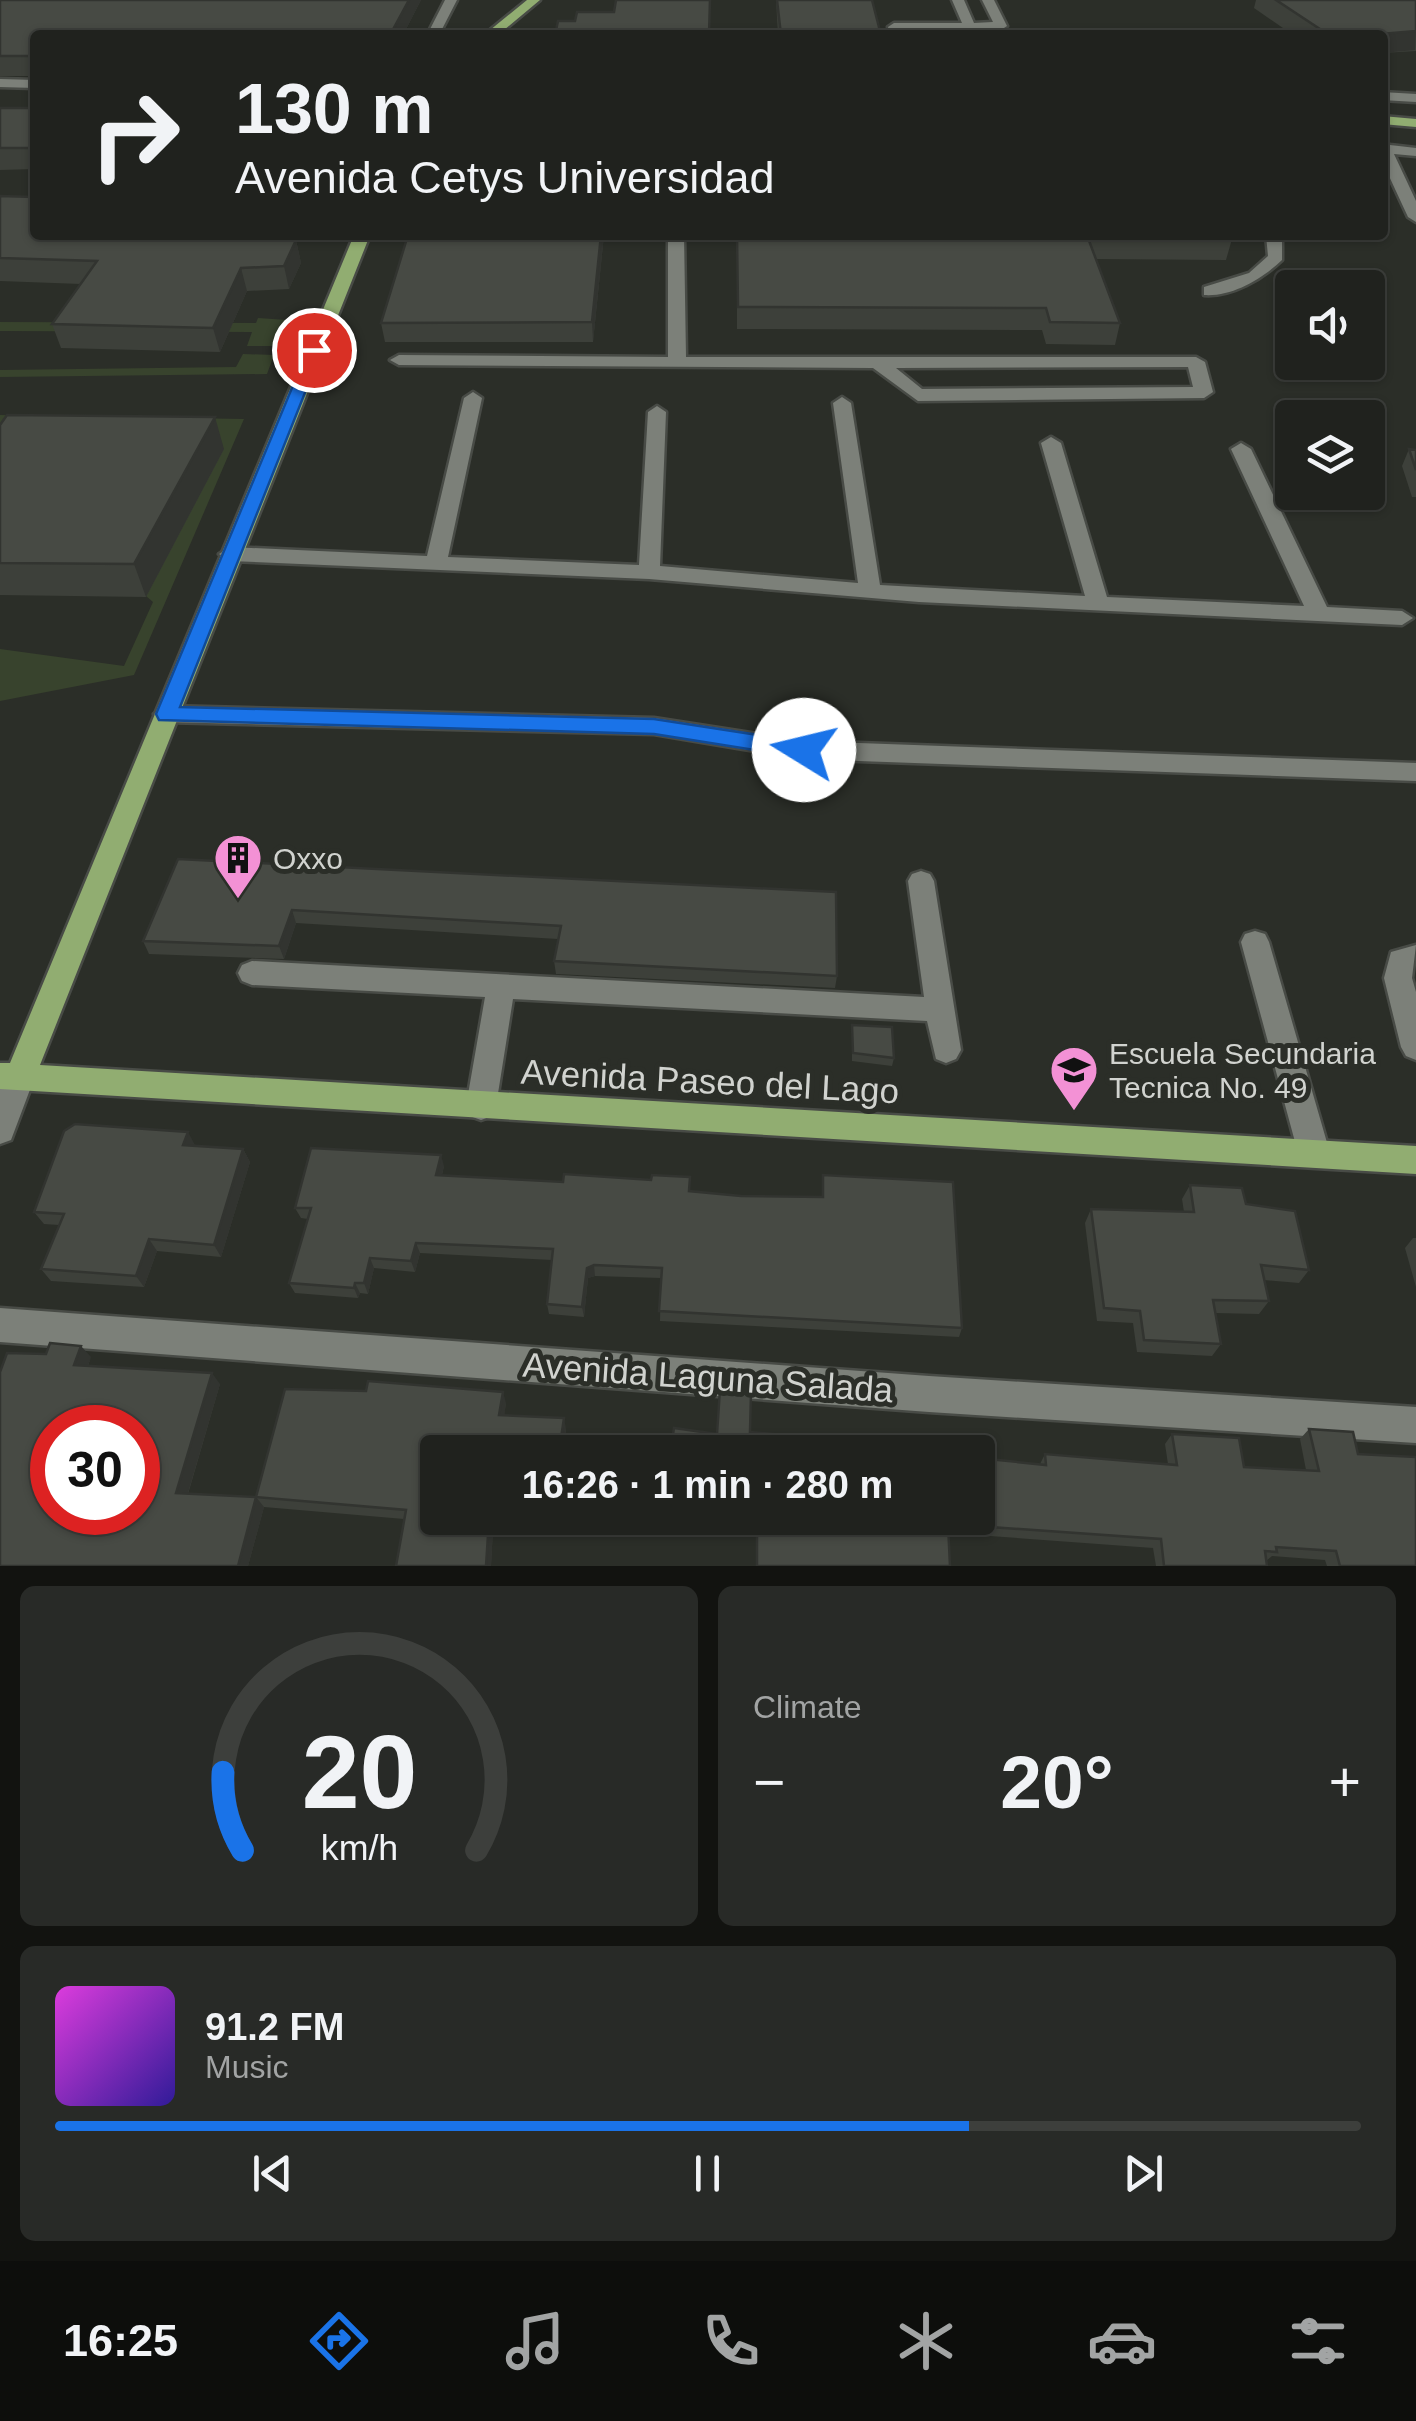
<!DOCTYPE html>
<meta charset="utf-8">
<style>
:root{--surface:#20221e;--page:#282a27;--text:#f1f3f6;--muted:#a2a4a4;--line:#3d3f3c;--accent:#1a73e8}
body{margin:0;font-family:Helvetica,sans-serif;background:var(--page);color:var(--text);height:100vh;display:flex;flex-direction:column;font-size:38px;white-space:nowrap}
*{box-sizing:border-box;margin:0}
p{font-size:32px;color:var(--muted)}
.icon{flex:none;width:55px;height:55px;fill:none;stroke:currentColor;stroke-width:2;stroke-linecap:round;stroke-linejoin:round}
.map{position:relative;height:1566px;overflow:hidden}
.drawer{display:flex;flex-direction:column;gap:20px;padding:20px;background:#121310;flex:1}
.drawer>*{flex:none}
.guide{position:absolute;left:30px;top:30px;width:1358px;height:210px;border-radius:10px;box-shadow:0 2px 8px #0004,0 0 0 2px var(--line);background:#20221e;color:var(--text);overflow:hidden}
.fabs{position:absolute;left:1275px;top:270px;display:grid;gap:20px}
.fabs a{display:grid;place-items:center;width:110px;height:110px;border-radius:10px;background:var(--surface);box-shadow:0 2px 8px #0004,0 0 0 2px var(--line);font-size:50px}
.speed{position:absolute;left:30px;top:1405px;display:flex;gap:20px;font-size:50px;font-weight:700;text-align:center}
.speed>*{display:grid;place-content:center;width:130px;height:130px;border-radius:50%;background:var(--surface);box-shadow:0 2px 8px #0004,0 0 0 2px var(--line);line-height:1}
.speed .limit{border:15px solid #d22;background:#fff;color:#111}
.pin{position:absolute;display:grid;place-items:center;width:85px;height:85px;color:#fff;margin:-42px;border:5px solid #fff;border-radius:50%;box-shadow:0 2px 10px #0007}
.me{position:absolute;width:110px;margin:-55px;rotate:279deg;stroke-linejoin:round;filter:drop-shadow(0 0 8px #0008)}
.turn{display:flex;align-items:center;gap:35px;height:210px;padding:0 40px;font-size:45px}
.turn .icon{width:130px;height:130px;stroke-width:2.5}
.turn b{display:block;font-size:70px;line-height:85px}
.big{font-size:75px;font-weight:600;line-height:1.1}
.drawer .tile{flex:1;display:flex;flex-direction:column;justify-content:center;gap:15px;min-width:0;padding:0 35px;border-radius:15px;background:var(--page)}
.drawer .dial{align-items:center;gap:0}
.dial svg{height:260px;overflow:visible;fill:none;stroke:var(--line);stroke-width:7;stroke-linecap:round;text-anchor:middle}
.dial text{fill:var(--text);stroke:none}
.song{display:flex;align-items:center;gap:30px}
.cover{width:120px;height:120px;border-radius:15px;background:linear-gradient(135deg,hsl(300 70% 55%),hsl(250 70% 35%))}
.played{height:10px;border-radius:5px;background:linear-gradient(90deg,var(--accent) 70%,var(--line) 70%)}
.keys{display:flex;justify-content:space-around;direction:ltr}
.heat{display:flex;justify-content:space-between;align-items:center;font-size:55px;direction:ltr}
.drawer .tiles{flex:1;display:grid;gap:20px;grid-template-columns:1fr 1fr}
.tile:last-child{grid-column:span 2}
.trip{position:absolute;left:420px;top:1435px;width:575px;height:100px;border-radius:10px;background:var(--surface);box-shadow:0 2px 8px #0004,0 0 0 2px var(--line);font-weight:600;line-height:100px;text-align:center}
.dock{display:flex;height:160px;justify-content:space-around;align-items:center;background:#0d0e0c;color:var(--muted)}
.dock .icon{width:70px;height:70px}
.dock .on{color:var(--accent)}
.dock b{font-size:45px;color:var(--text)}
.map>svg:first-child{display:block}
.green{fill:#38432d}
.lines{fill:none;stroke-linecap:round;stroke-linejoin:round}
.minor-casing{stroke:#484b46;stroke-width:5}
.major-casing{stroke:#484b46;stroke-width:5}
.minor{fill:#7c8079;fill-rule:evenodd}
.major{fill:#91ad71;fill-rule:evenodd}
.wall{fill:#3d403a}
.shaded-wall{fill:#323430}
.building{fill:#474a44;stroke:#323430;stroke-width:2.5;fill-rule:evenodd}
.route{fill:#1a73e8;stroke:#114b97;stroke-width:2.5}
.labels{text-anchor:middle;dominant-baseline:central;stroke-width:10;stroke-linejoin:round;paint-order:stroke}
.poi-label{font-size:30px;fill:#d1d3cf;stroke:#2b2e28;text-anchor:start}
.near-street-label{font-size:35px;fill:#d1d3cf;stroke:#2b2e28}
</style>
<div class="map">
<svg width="1416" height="1566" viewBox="0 0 1416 1566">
<rect width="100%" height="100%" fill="#2b2e28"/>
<path class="green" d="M 258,318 L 287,320 L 278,346 L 247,346 L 252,332 L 0,331 L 0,322 L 256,323 Z
M 243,354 L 274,355 L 267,374 L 0,377 L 0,370 L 236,367 Z
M 0,415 L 244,419 L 134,675 L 0,701 L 0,649 L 124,666 L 153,602 L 0,470 Z"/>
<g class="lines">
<g class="minor-casing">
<path id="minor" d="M 445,0 L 457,0 L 439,35 L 427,35 Z
M 952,0 L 964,0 L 974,23 L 993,22 L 982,0 L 994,0 L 1007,26 L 1001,30 L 901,31 L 902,35 L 890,35 L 888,27 L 894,23 L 962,23 Z
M 0,79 L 35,80 L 35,88 L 0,87 Z
M 1382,92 L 1416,94 L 1416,102 L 1382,100 Z
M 1382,140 L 1390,145 L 1416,148 L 1416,156 L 1394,154 L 1416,201 L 1416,222 L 1408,217 L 1382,161 Z
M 668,235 L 684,235 L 686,357 L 1196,357 L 1205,362 L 1213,392 L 1204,398 L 918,401 L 873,368 L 399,365 L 390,360 L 399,355 L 668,357 ZM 1188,367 L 1193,387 L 922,389 L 896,368 Z
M 1266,235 L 1282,235 L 1282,260 C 1262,279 1232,297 1204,295 L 1204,287 L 1249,273 L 1268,256 Z
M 473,392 L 482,398 L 448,557 L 639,565 L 648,412 L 657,406 L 666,412 L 660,566 L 858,583 L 833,403 L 842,397 L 851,403 L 880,585 L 1085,596 L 1041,443 L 1051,437 L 1061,443 L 1107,597 L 1304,606 L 1231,449 L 1241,443 L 1251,449 L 1327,607 L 1402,611 L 1413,618 L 1402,625 L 919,602 L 649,579 L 230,561 L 219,554 L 230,547 L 427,556 L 464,398 Z
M 166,706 L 654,718 L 803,741 L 1416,763 L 1416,781 L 803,759 L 654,734 L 166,722 L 154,714 Z
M 921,871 L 930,874 L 934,881 L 961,1050 L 956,1059 L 946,1063 L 936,1059 L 927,1021 L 513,999 L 496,1106 L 492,1116 L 481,1120 L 470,1116 L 466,1106 L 485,997 L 252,985 L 242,981 L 238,973 L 242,965 L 252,961 L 924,997 L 908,881 L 912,874 Z
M 1255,931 L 1265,934 L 1269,942 L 1330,1153 L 1325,1163 L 1314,1167 L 1303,1163 L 1298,1153 L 1241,942 L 1245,934 Z
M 1416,945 L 1412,978 L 1416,992 L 1416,1060 L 1406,1056 L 1401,1047 L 1384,978 L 1391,952 Z
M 19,1066 L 30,1070 L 34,1079 L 11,1140 L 0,1144 L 0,1089 L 8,1070 Z
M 0,1308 L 929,1376 L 1416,1407 L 1416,1443 L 929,1412 L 0,1342 Z"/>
</g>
<g class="major-casing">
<path id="major" d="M 527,0 L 540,0 L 498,35 L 484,35 Z
M 1382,116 L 1416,119 L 1416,127 L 1382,124 Z
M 354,235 L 370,235 L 40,1065 L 1416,1146 L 1416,1174 L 0,1089 L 0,1063 L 10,1063 Z"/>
</g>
<use href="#minor" class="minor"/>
<use href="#major" class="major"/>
</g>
<path class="wall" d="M 0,0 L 421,0 L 403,35 L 35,35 L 35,76 L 0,76 Z
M 776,0 L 872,0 L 881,35 L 778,35 Z
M 1256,0 L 1416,0 L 1416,51 L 1382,53 L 1382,35 L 1293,35 L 1254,8 Z
M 0,108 L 35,108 L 35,169 L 0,170 Z
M 0,196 L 35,235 L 297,235 L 294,240 L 296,240 L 301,263 L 289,289 L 247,291 L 220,352 L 61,348 L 52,324 L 81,284 L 0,281 Z
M 604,235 L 593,342 L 385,342 L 381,323 Z
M 737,235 L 1232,239 L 1226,260 L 1096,259 L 1120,323 L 1115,345 L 1046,344 L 1042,330 L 737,329 Z
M 0,425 L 224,449 L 146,597 L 0,595 Z
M 1409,449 L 1416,450 L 1416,497 L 1412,497 L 1402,466 Z
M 178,859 L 837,976 L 835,988 L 556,974 L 554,961 L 558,939 L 296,923 L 284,959 L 149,954 L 143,941 Z
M 852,1025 L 894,1058 L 892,1066 L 852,1061 Z
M 195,1145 L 195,1146 L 243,1149 L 250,1162 L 221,1257 L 157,1251 L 144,1287 L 51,1281 L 41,1269 L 59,1225 L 44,1224 L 34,1212 Z
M 444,1166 L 442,1175 L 741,1196 L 822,1197 L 823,1175 L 962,1328 L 959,1337 L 660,1321 L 661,1278 L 595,1276 L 588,1278 L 584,1317 L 549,1314 L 547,1304 L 552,1260 L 420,1253 L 415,1272 L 374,1268 L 368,1294 L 360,1293 L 358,1298 L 295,1293 L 289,1283 L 308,1219 L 301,1218 L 295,1208 Z
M 1190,1185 L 1246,1204 L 1309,1270 L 1299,1283 L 1264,1280 L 1269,1301 L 1259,1314 L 1215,1313 L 1221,1344 L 1212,1356 L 1137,1352 L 1133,1323 L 1097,1321 L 1085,1223 L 1091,1209 L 1184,1212 L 1182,1199 Z
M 1413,1238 L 1416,1238 L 1416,1287 L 1405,1248 Z
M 91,1357 L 88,1366 L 220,1384 L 188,1494 L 256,1497 L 506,1403 L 504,1415 L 566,1429 L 554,1532 L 493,1529 L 491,1566 L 396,1566 L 404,1519 L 264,1507 L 248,1566 L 0,1566 Z
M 1309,1429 L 1358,1454 L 1416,1566 L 1327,1566 L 1325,1560 L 1272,1556 L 1266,1561 L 1267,1566 L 1156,1566 L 1153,1548 L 948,1533 L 950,1566 L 756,1566 L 756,1524 L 693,1518 L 978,1518 L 1040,1464 L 1045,1454 L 1168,1464 L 1165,1444 L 1172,1434 L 1244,1467 L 1306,1470 L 1300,1439 Z
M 636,1518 L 667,1518 L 667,1537 L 636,1536 Z"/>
<path class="shaded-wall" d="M 409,0 L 421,0 L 403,35 L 390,35 Z
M 1416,31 L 1415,50 L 1382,53 L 1382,35 L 1369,35 Z
M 280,235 L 297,235 L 283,263 L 277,239 Z
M 601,235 L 604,235 L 593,342 L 592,322 Z
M 296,240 L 301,263 L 289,289 L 284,266 Z
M 241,268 L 247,291 L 220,352 L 213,328 Z
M 215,417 L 224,449 L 146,597 L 134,564 Z
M 292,910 L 296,923 L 284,959 L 279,946 Z
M 188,1132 L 195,1145 L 190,1158 L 183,1145 Z
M 243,1149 L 250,1162 L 221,1257 L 214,1245 Z
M 441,1155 L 444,1166 L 439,1186 L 436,1175 Z
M 149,1239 L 157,1251 L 144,1287 L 136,1276 Z
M 416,1243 L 420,1253 L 415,1272 L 411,1261 Z
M 370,1258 L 374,1268 L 368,1294 L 364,1283 Z
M 594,1265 L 595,1276 L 588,1278 L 584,1317 L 582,1307 L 587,1268 Z
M 355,1283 L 360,1293 L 358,1298 L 354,1288 Z
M 81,1346 L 91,1357 L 84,1376 L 74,1365 Z
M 212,1373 L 220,1384 L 185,1503 L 176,1493 Z
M 503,1392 L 506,1403 L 503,1425 L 499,1415 Z
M 564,1418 L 566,1429 L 563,1452 L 559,1452 Z
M 256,1497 L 264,1507 L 248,1566 L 238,1566 Z
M 552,1518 L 555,1518 L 554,1532 L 551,1523 Z
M 489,1520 L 493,1529 L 491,1566 L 486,1566 Z"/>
<path class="building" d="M 0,0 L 409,0 L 390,35 L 35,35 L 35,56 L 0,56 Z
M 616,0 L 710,0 L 709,35 L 555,35 L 558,21 L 575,21 L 577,12 L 614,12 Z
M 777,0 L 872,0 L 881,35 L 781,35 Z
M 1276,0 L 1416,0 L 1416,31 L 1369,35 L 1329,35 Z
M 0,108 L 35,108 L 35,148 L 0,148 Z
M 0,196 L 35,197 L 35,235 L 280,235 L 277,239 L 296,240 L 284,266 L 241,268 L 213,328 L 52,324 L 97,261 L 0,258 Z
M 408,235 L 601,235 L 592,322 L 381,323 Z
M 737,235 L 1230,235 L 1232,239 L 1088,238 L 1120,323 L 1050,322 L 1046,308 L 738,307 Z
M 7,415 L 215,417 L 134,564 L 0,563 L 0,425 Z
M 1409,449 L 1416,450 L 1416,470 Z
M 178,859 L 836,892 L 837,976 L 554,961 L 561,926 L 292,910 L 279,946 L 143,941 Z
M 852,1025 L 892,1027 L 894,1058 L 853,1053 Z
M 75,1124 L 188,1132 L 183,1145 L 243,1149 L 214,1245 L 149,1239 L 136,1276 L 41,1269 L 64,1214 L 34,1212 L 64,1131 Z
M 311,1148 L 441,1155 L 436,1175 L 563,1182 L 564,1174 L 651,1180 L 652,1175 L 690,1177 L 689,1191 L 741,1196 L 823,1197 L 823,1175 L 953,1182 L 962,1328 L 659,1311 L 662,1268 L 594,1265 L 587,1268 L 582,1307 L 547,1304 L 553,1249 L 416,1243 L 411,1261 L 370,1258 L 364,1283 L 355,1283 L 354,1288 L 289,1283 L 311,1208 L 295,1208 Z
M 1190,1185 L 1242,1188 L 1246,1204 L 1295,1211 L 1309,1270 L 1261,1265 L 1269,1301 L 1213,1300 L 1221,1344 L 1144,1340 L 1140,1311 L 1104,1308 L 1091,1209 L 1194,1212 Z
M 50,1343 L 81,1346 L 74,1365 L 212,1373 L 176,1493 L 256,1497 L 285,1389 L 366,1391 L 368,1381 L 503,1392 L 499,1415 L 564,1418 L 559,1452 L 438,1452 L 438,1518 L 552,1518 L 551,1523 L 489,1520 L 486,1566 L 396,1566 L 406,1510 L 256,1497 L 238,1566 L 0,1566 L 0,1372 L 7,1353 L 46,1354 ZM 52,1428 L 138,1428 L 138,1512 L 52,1512 Z
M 720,1389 L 751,1392 L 750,1432 L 909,1446 L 909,1452 L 915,1452 L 670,1452 L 674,1428 L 717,1434 Z
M 1309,1429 L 1353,1432 L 1358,1454 L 1416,1457 L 1416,1566 L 1340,1566 L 1336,1551 L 1276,1547 L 1277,1552 L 1265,1551 L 1267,1566 L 1164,1566 L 1161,1539 L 948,1524 L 950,1566 L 757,1566 L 757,1518 L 978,1518 L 978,1458 L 1046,1465 L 1045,1454 L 1177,1465 L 1172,1434 L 1239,1438 L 1244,1467 L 1319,1471 Z
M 636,1518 L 666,1518 L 666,1528 L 635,1527 Z"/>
<path class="route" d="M 309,347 L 322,350 L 180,707 L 654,719 L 804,742 L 811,744 L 815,750 L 811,755 L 804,758 L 654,734 L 159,720 L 156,714 Z"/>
<defs>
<g id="building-pin" transform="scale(2.5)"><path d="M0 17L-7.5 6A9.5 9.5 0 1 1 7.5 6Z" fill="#f391d5" stroke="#2b2e28"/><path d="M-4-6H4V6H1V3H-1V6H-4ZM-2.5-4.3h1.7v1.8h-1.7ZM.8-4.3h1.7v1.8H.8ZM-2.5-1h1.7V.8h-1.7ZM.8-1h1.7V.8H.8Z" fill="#111"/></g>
<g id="school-pin" transform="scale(2.5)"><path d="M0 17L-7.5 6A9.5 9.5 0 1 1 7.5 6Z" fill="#f391d5" stroke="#2b2e28"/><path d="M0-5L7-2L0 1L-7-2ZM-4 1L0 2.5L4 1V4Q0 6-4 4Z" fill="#111"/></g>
</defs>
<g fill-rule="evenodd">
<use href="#building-pin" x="238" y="858"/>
<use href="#school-pin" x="1074" y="1070"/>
</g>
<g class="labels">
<g class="poi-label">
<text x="273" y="858">Oxxo</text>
<text x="1109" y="1053">Escuela Secundaria<tspan x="1109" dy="34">Tecnica No. 49</tspan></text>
</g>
<g class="near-street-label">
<text transform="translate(710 1081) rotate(3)">Avenida Paseo del Lago</text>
<text transform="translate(708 1377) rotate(4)">Avenida Laguna Salada</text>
</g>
</g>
</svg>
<div class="fabs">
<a><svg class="icon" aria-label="sound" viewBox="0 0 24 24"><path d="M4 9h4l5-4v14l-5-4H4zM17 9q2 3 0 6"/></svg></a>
<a><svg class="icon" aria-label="layers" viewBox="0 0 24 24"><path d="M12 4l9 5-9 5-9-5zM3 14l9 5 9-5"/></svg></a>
</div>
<div class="speed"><div class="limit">30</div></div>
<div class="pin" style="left:314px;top:350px;background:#d93025"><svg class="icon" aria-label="arrive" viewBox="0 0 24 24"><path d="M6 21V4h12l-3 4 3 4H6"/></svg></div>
<svg class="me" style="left:804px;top:750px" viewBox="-20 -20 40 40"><circle r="19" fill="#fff"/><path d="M0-13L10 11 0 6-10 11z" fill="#1a73e8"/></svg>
<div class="trip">16:26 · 1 min · 280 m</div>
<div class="guide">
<div class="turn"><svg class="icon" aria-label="right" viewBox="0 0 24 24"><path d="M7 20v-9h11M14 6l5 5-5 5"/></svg><div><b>130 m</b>Avenida Cetys Universidad</div></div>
</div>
</div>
<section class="drawer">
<div class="tiles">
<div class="tile dial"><svg viewBox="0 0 100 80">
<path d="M14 69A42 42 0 1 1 86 69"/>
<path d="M14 69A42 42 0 0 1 8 45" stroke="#1a73e8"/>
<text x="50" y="56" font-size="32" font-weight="700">20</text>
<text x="50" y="72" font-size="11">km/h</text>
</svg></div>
<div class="tile"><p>Climate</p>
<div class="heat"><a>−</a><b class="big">20°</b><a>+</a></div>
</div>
<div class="tile">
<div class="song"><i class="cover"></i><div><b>91.2 FM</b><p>Music</p></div></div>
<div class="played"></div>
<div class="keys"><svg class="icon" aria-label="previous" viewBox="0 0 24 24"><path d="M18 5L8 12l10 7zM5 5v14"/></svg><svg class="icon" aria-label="pause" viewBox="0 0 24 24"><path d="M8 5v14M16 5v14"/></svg><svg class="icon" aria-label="next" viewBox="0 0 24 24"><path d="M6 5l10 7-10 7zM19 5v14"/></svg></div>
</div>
</div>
</section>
<nav class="dock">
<b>16:25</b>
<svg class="icon on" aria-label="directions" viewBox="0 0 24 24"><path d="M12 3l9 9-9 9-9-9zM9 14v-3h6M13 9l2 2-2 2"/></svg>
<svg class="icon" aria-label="music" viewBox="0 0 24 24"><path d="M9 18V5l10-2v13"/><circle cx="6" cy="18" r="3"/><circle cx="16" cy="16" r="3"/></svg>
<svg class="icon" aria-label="phone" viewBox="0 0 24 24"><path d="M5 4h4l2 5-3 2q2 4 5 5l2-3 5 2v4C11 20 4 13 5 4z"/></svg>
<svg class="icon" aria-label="climate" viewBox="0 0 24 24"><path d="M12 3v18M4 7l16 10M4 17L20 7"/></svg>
<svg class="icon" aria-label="car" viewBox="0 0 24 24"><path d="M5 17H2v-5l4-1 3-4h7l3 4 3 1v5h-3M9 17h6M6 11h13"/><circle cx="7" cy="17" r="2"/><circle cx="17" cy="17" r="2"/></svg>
<svg class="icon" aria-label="filters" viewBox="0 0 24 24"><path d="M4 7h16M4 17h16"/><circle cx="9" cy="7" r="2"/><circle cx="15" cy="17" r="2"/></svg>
</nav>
